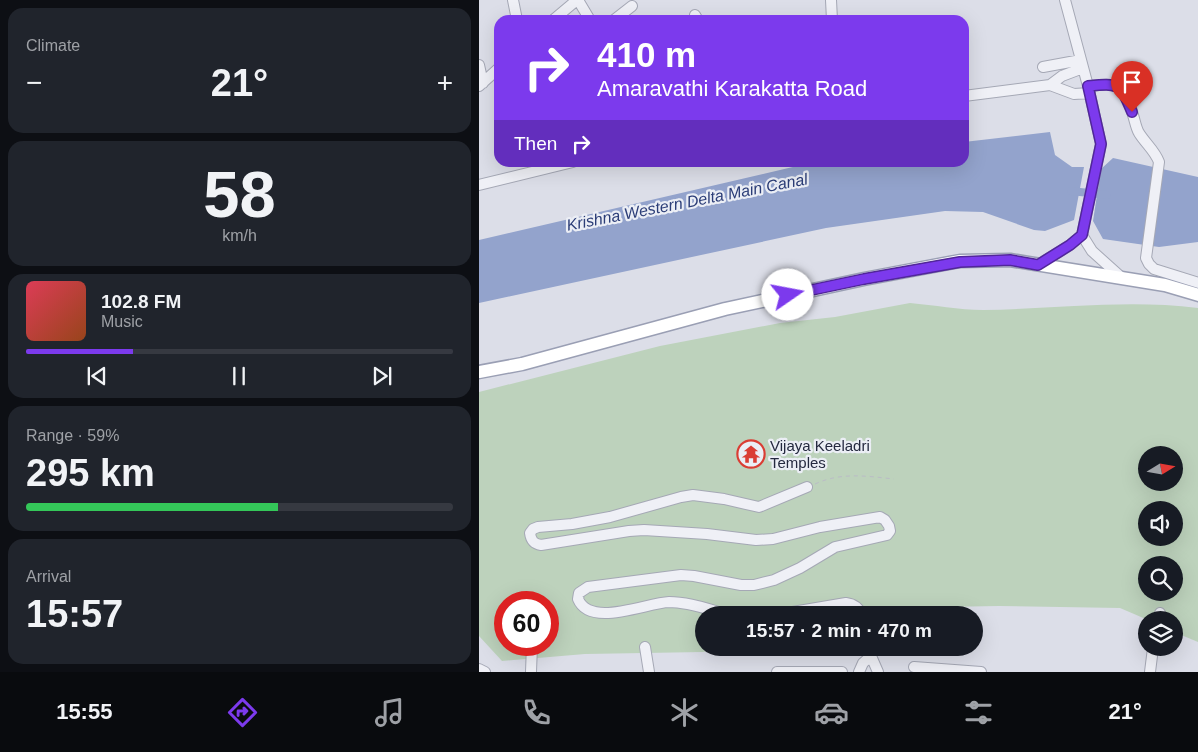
<!DOCTYPE html>
<meta charset="utf-8">
<style>
:root{--surface:#171b24;--page:#20242c;--text:#f1f3f6;--muted:#9ea1a6;--line:#363941;--accent:#7c3aed}
body{margin:0;font-family:Arial,sans-serif;background:var(--page);color:var(--text);height:100vh;display:flex;flex-direction:column;font-size:19px;white-space:nowrap}
*{box-sizing:border-box;margin:0}
p{font-size:16px;color:var(--muted)}
.icon{flex:none;width:28px;height:28px;fill:none;stroke:currentColor;stroke-width:2;stroke-linecap:round;stroke-linejoin:round}
.map{position:relative;flex:1;overflow:hidden}
.sheet{display:flex;flex-direction:column;gap:8px;padding:8px;background:#0d0f14;width:479px}
.sheet>*{flex:none}
.top-card{position:absolute;left:15px;top:15px;width:475px;height:152px;border-radius:15px;box-shadow:0 5px 20px #0002;background:#7c3aed;color:#fff;overflow:hidden}
.needle{width:32px;rotate:79deg}
.tools{position:absolute;left:659px;top:446px;display:grid;gap:10px}
.tools a{display:grid;place-items:center;width:45px;height:45px;border-radius:50%;background:var(--surface);box-shadow:0 5px 20px #0002;font-size:25px}
.speed{position:absolute;left:15px;top:591px;display:flex;gap:10px;font-size:25px;font-weight:700;text-align:center}
.speed>*{display:grid;place-content:center;width:65px;height:65px;border-radius:50%;background:var(--surface);box-shadow:0 5px 20px #0002;line-height:1}
.speed .limit{border:8px solid #d22;background:#fff;color:#111}
.pin{position:absolute;display:grid;place-items:center;width:42px;height:42px;color:#fff;margin:-51px -21px;border-radius:50% 50% 50% 0;rotate:-45deg;box-shadow:0 0 5px #0007}
.pin .icon{rotate:45deg}
.me{position:absolute;width:55px;margin:-28px;rotate:78deg;stroke-linejoin:round;filter:drop-shadow(0 0 4px #0008)}
.turn{display:flex;align-items:center;gap:18px;height:105px;padding:0 20px;font-size:22px}
.turn .icon{width:65px;height:65px;stroke-width:2.5}
.turn b{display:block;font-size:35px;line-height:42px}
.then{display:flex;align-items:center;height:48px;padding:0 20px;background:#0003;gap:10px;font-size:19px}
.big{font-size:38px;font-weight:600;line-height:1.1}
.sheet .widget{flex:1;display:flex;flex-direction:column;justify-content:center;gap:8px;min-width:0;padding:0 18px;border-radius:15px;background:var(--page)}
.sheet .dial{align-items:center;gap:0}
.dial b{font-size:65px;line-height:1}
.song{display:flex;align-items:center;gap:15px}
.cover{width:60px;height:60px;border-radius:8px;background:linear-gradient(135deg,hsl(350 70% 55%),hsl(20 70% 35%))}
.played{height:5px;border-radius:2px;background:linear-gradient(90deg,var(--accent) 25%,var(--line) 25%)}
.keys{display:flex;justify-content:space-around;direction:ltr}
.heat{display:flex;justify-content:space-between;align-items:center;font-size:28px;direction:ltr}
.charge{height:8px;border-radius:4px;background:linear-gradient(90deg,#34c759 59%,var(--line) 0)}
.trip{position:absolute;left:216px;top:606px;width:288px;height:50px;border-radius:25px;background:var(--surface);box-shadow:0 5px 20px #0002;font-weight:600;line-height:50px;text-align:center}
.tab-bar{display:flex;height:80px;justify-content:space-around;align-items:center;background:#090b0e;color:var(--muted)}
.tab-bar .icon{width:35px;height:35px}
.tab-bar .on{color:var(--accent)}
.tab-bar b{font-size:22px;color:var(--text)}
main{display:flex;flex:1;min-height:0}
.map>svg:first-child{display:block}
.green{fill:#bdd2bc;fill-rule:evenodd}
.water{fill:#93a3cc}
.lines{fill:none;stroke-linecap:round;stroke-linejoin:round}
.canal{stroke:#93a3cc;stroke-width:8}
.minor-casing{stroke:#a5a8b5;stroke-width:12}
.major-casing{stroke:#9a9fb4;stroke-width:15}
.path{stroke:#babcc6;stroke-width:1;stroke-dasharray:4 4;stroke-linecap:butt}
.minor{stroke:#eff0f6;stroke-width:10}
.major{stroke:#fff;stroke-width:12}
.route-casing{stroke:#51269a;stroke-width:12}
.route{stroke:#7c3aed;stroke-width:9}
.labels{text-anchor:middle;dominant-baseline:central;stroke-width:4.5;stroke-linejoin:round;paint-order:stroke}
.poi-label{font-size:15px;fill:#24293f;stroke:#ebeef5;text-anchor:start}
.water-label{font-size:16px;font-style:italic;fill:#2b3d77;stroke:#ebeef5}
</style>
<main>
<section class="sheet">
<div class="widget"><p>Climate</p>
<div class="heat"><a>−</a><b class="big">21°</b><a>+</a></div>
</div>
<div class="widget dial"><b>58</b><p>km/h</p></div>
<div class="widget">
<div class="song"><i class="cover"></i><div><b>102.8 FM</b><p>Music</p></div></div>
<div class="played"></div>
<div class="keys"><svg class="icon" aria-label="previous" viewBox="0 0 24 24"><path d="M18 5L8 12l10 7zM5 5v14"/></svg><svg class="icon" aria-label="pause" viewBox="0 0 24 24"><path d="M8 5v14M16 5v14"/></svg><svg class="icon" aria-label="next" viewBox="0 0 24 24"><path d="M6 5l10 7-10 7zM19 5v14"/></svg></div>
</div>
<div class="widget"><p>Range · 59%</p><b class="big">295 km</b><div class="charge"></div></div>
<div class="widget"><p>Arrival</p><b class="big">15:57</b></div>
</section>
<div class="map">
<svg width="720" height="672" viewBox="0 0 720 672">
<rect width="100%" height="100%" fill="#dcdee8"/>
<path class="green" d="M 431,303 C 455,305 480,310 504,310 C 575,309 648,299 719,308 L 719,642 L 695,632 L 695,620 L 669,620 L 641,608 L 520,606 L 461,607 L 409,615 L 225,615 L 225,648 L 242,648 L 224,652 L 106,654 L 23,661 L 0,636 L 0,392 L 181,346 L 301,323 L 356,317 ZM 668,455 L 695,455 L 695,482 L 668,482 ZM 668,510 L 695,510 L 695,538 L 668,538 ZM 668,565 L 695,565 L 695,592 L 668,592 ZM 26,602 L 69,602 L 69,645 L 26,645 Z"/>
<path class="water" d="M 571,132 L 576,155 L 593,167 L 605,167 L 595,220 L 566,231 L 555,230 L 504,212 L 466,211 L 347,228 L 0,303 L 0,240 L 318,166 L 343,162 L 485,162 L 485,142 Z
M 634,158 L 719,177 L 719,242 L 680,247 L 624,239 L 614,221 L 622,169 Z"/>
<g class="lines">
<path class="canal" d="M 592,191 L 628,195"/>
<g class="minor-casing">
<path id="minor" d="M 34,0 L 38,20
M 99,0 L 111,20
M 352,0 L 353,20
M 586,0 L 609,86 L 622,144 L 603,235 L 613,251 L 643,278
M 216,15 L 219,20
M 74,20 L 98,0
M 135,20 L 153,6
M 0,65 L 4,83
M 564,67 L 602,60
M 571,85 L 595,94 L 611,93
M 0,86 L 20,68
M 609,86 C 639,83 645,83 654,115 C 656,121 657,128 660,133 C 667,144 676,151 680,162 L 667,258 L 670,264 L 675,269 L 720,283
M 485,96 L 571,85 L 583,76 L 604,68
M 0,185 L 94,162
M 559,265 L 591,245 L 603,235
M 251,615 C 231,610 210,602 190,602 C 167,603 111,628 99,599 L 100,593 L 109,587 L 202,575 L 215,576 L 262,585 L 275,585 L 295,580 L 321,568 L 356,547 L 408,535 L 411,531 L 410,526 L 406,520 L 401,517 L 341,527 L 294,539 L 277,540 L 228,534 L 165,530 L 150,531 L 62,545 C 55,544 52,541 51,533 L 54,529 L 59,527 L 93,524 L 131,517 L 202,497 L 214,495 L 245,499 L 280,507 L 328,487
M 296,615 L 367,603 C 375,604 380,608 383,615
M 680,620 L 681,613
M 166,647 L 170,672
M 391,648 L 392,656 L 399,672
M 435,667 L 502,672
M 0,669 L 6,672
M 52,672 L 53,645
M 298,672 L 363,672
M 380,672 L 384,663 L 392,656
M 671,672 L 674,648"/>
</g>
<g class="major-casing">
<path id="major" d="M 0,372 L 43,364 L 246,309 L 385,279 L 481,261 L 531,260 L 686,285 L 720,295"/>
</g>
<path class="path" d="M 336,484 C 362,472 387,476 415,479"/>
<use href="#minor" class="minor"/>
<use href="#major" class="major"/>
</g>
<g class="lines">
<g class="route-casing">
<path id="route" d="M 309,295 L 385,279 L 481,262 L 531,260 L 559,265 L 591,245 L 603,235 L 622,144 L 609,86 C 640,83 641,83 653,112"/>
</g>
<use href="#route" class="route"/>
</g>
<defs>
<g id="temple-ring" transform="scale(1.4375)"><circle r="9.5" fill="#ebeef5" stroke="#da3d34" stroke-width="1.5"/><path d="M0-6L5-2H3V0L6.5 2.5H4V6H1.5V3h-3V6H-4V2.5H-6.5L-3 0V-2H-5Z" fill="#da3d34"/></g>
</defs>
<g fill-rule="evenodd">
<use href="#temple-ring" x="272" y="454"/>
</g>
<g class="labels">
<g class="poi-label">
<text x="291" y="445">Vijaya Keeladri<tspan x="291" dy="17">Temples</tspan></text>
</g>
<g class="water-label">
<text transform="translate(208 202) rotate(-11)">Krishna Western Delta Main Canal</text>
</g>
</g>
</svg>
<div class="tools">
<a><svg class="needle" viewBox="-14 -14 28 28"><path d="M0-13l5 13h-10z" fill="#e53935"/><path d="M0 13l5-13h-10z" fill="#9ea1a6"/></svg></a>
<a><svg class="icon" aria-label="sound" viewBox="0 0 24 24"><path d="M4 9h4l5-4v14l-5-4H4zM17 9q2 3 0 6"/></svg></a>
<a><svg class="icon" aria-label="search" viewBox="0 0 24 24"><circle cx="10" cy="10" r="6"/><path d="M15 15l6 6"/></svg></a>
<a><svg class="icon" aria-label="layers" viewBox="0 0 24 24"><path d="M12 4l9 5-9 5-9-5zM3 14l9 5 9-5"/></svg></a>
</div>
<div class="speed"><div class="limit">60</div></div>
<div class="pin" style="left:653px;top:112px;background:#d93025"><svg class="icon" aria-label="arrive" viewBox="0 0 24 24"><path d="M6 21V4h12l-3 4 3 4H6"/></svg></div>
<svg class="me" style="left:309px;top:295px" viewBox="-20 -20 40 40"><circle r="19" fill="#fff"/><path d="M0-13L10 11 0 6-10 11z" fill="#7c3aed"/></svg>
<div class="trip">15:57 · 2 min · 470 m</div>
<div class="top-card">
<div class="turn"><svg class="icon" aria-label="right" viewBox="0 0 24 24"><path d="M7 20v-9h11M14 6l5 5-5 5"/></svg><div><b>410 m</b>Amaravathi Karakatta Road</div></div>
<div class="then">Then<svg class="icon" aria-label="right" viewBox="0 0 24 24"><path d="M7 20v-9h11M14 6l5 5-5 5"/></svg></div>
</div>
</div>
</main>
<nav class="tab-bar">
<b>15:55</b>
<svg class="icon on" aria-label="directions" viewBox="0 0 24 24"><path d="M12 3l9 9-9 9-9-9zM9 14v-3h6M13 9l2 2-2 2"/></svg>
<svg class="icon" aria-label="music" viewBox="0 0 24 24"><path d="M9 18V5l10-2v13"/><circle cx="6" cy="18" r="3"/><circle cx="16" cy="16" r="3"/></svg>
<svg class="icon" aria-label="phone" viewBox="0 0 24 24"><path d="M5 4h4l2 5-3 2q2 4 5 5l2-3 5 2v4C11 20 4 13 5 4z"/></svg>
<svg class="icon" aria-label="climate" viewBox="0 0 24 24"><path d="M12 3v18M4 7l16 10M4 17L20 7"/></svg>
<svg class="icon" aria-label="car" viewBox="0 0 24 24"><path d="M5 17H2v-5l4-1 3-4h7l3 4 3 1v5h-3M9 17h6M6 11h13"/><circle cx="7" cy="17" r="2"/><circle cx="17" cy="17" r="2"/></svg>
<svg class="icon" aria-label="filters" viewBox="0 0 24 24"><path d="M4 7h16M4 17h16"/><circle cx="9" cy="7" r="2"/><circle cx="15" cy="17" r="2"/></svg>
<b>21°</b>
</nav>
